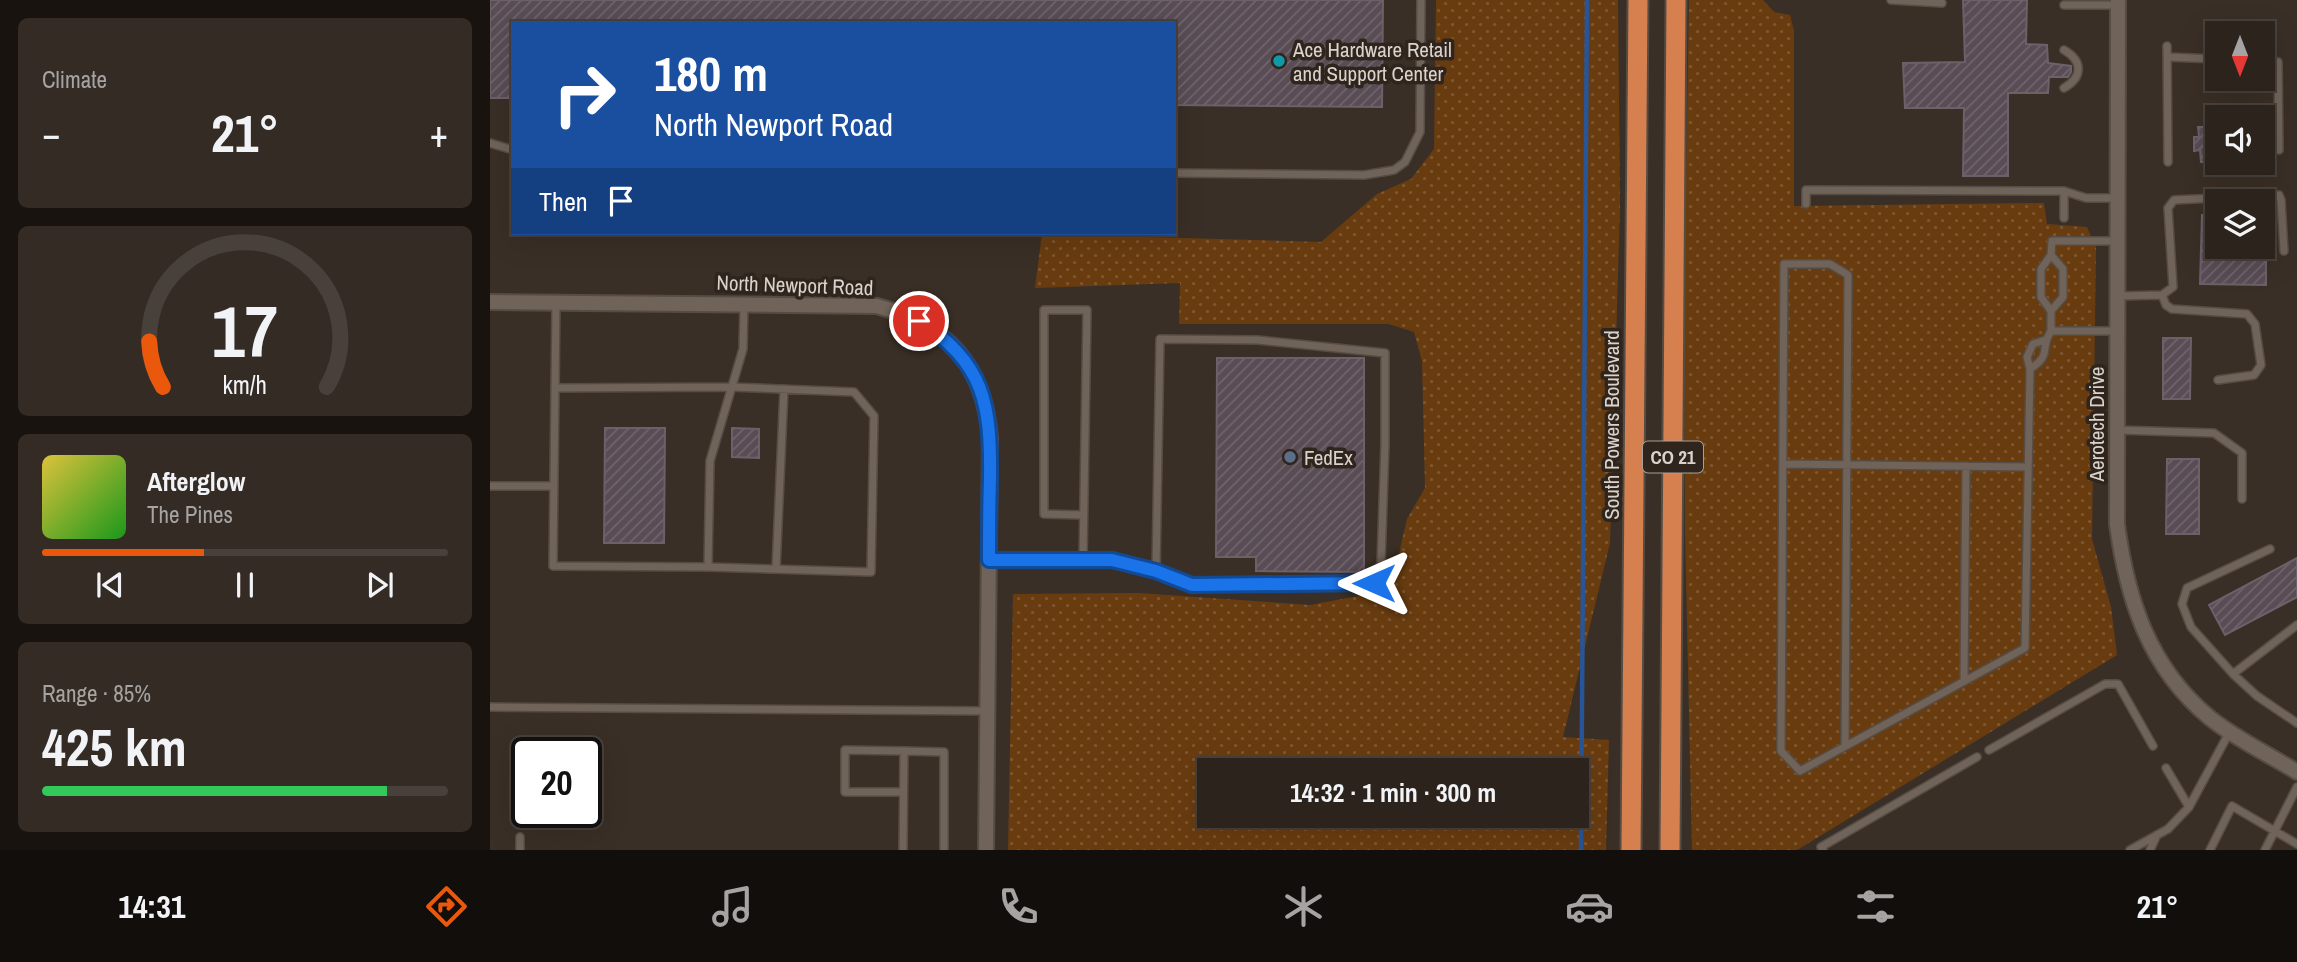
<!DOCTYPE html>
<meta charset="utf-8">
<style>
:root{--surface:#2c231c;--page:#342b25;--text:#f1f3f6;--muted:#a6a4a3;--line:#48403b;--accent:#ea580c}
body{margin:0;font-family:"Archivo Narrow",sans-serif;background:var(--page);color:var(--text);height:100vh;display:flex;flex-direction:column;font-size:26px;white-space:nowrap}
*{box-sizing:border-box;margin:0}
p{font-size:23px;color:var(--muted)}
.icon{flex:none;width:38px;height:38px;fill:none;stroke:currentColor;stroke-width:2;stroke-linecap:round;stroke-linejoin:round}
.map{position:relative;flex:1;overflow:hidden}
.panel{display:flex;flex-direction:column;gap:18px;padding:18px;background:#18130f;width:490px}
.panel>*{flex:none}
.guide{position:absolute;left:21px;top:21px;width:665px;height:214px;border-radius:0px;box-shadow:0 7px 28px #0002,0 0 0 2px var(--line);background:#1a4fa0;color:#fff;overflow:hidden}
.needle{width:46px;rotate:180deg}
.fabs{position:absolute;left:1715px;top:21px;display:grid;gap:14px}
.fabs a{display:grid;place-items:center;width:70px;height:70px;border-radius:0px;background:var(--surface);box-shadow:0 7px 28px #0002,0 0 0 2px var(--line);font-size:35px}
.speed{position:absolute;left:21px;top:737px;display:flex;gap:14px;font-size:35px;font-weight:700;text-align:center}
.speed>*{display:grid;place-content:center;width:91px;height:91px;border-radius:50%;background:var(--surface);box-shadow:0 7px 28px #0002,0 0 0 2px var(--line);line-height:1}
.speed .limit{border:4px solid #111;border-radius:10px;background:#fff;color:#111}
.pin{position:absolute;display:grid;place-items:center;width:60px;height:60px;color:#fff;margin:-30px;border:4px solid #fff;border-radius:50%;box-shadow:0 2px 7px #0007}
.me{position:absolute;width:77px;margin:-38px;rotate:270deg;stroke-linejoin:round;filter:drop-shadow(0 0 5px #0008)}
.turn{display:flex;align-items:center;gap:24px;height:147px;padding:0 28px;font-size:32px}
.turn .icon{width:91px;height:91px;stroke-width:2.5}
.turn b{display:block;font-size:49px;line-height:60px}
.then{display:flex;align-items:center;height:66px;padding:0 28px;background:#0003;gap:14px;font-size:26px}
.big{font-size:52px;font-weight:700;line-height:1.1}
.panel .card{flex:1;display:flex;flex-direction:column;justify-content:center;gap:10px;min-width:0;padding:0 24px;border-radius:10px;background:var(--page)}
.panel .dial{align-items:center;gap:0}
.dial svg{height:182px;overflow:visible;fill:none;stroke:var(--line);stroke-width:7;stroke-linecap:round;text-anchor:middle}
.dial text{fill:var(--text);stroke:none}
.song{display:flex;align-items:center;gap:21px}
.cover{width:84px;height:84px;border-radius:10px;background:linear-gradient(135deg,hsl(50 70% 55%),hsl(120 70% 35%))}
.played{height:7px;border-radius:4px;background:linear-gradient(90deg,var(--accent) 40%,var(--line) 40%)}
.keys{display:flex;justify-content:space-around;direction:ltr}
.heat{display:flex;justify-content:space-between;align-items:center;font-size:38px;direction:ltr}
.charge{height:10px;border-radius:5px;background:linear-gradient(90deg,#34c759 85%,var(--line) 0)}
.trip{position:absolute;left:707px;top:758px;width:392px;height:70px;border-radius:0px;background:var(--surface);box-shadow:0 7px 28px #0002,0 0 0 2px var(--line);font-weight:700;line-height:70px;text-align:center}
.menu{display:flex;height:112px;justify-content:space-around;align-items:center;background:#120e0b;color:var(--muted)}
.menu .icon{width:49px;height:49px}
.menu .selected{color:var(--accent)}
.menu b{font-size:32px;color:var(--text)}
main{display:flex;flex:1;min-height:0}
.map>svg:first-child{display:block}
.grass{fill:url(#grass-dots);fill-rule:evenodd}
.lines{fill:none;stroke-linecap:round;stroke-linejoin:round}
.stream{stroke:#285597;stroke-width:4.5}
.building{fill:url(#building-hatch);stroke:#6d6069;stroke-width:2}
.service-casing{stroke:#554c43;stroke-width:10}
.minor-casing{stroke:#554c43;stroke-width:18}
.trunk-casing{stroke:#554c43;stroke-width:23}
.service{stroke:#706359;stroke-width:7}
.minor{stroke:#706359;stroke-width:14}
.trunk{stroke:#d68050;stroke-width:19}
.route-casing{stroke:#114b97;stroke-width:18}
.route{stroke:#1a73e8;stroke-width:12}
.culture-dot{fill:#0f9aa8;stroke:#2f251c;stroke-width:2.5}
.service-dot{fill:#5c6f8a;stroke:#2f251c;stroke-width:2.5}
.labels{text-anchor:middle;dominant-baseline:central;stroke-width:7;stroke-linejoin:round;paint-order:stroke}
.shield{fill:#2f251c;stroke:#a79f98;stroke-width:2}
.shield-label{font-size:19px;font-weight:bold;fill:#dad3cd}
.poi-label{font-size:21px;fill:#dad3cd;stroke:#2f251c;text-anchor:start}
.street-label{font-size:21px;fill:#dad3cd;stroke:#2f251c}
</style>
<main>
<section class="panel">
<div class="card"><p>Climate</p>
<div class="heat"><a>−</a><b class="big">21°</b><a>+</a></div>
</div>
<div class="card dial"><svg viewBox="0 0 100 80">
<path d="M14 69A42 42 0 1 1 86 69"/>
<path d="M14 69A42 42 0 0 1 8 49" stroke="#ea580c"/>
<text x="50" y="56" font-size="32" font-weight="700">17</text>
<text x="50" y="72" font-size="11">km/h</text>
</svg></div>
<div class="card">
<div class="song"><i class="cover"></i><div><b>Afterglow</b><p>The Pines</p></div></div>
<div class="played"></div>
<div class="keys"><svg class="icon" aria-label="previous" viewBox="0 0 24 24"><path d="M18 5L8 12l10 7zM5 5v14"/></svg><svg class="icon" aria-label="pause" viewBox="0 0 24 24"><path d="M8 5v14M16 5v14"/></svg><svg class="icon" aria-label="next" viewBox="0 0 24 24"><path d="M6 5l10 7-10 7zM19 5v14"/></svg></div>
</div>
<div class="card"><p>Range · 85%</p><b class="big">425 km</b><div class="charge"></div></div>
</section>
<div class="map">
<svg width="1807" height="850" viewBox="0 0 1807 850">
<defs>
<pattern id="grass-dots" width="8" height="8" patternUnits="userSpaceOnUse" patternTransform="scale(1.75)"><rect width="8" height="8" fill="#693c10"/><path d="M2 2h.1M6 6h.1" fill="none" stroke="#7e5732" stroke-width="1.8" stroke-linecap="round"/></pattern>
<pattern id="building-hatch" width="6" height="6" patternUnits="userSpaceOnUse" patternTransform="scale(1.75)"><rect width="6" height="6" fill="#594c55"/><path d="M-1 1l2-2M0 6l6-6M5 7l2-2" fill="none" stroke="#70656c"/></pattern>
</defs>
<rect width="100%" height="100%" fill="#3a2f26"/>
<path class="grass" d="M 946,0 L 1128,0 L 1130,207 L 1120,543 L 1073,737 L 1119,740 L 1116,850 L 518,850 L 523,594 L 648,593 L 820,605 L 874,595 L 904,575 L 917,519 L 935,488 L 932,361 L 924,332 L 899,324 L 689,324 L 690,283 L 545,288 L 552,234 L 831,242 L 887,194 L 921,179 L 944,149 ZM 719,770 L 1087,770 L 1087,816 L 719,816 Z
M 1199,0 L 1273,0 L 1284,12 L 1300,15 L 1304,31 L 1304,206 L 1554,203 L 1557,224 L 1597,227 L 1606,248 L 1602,539 L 1621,607 L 1627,655 L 1307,850 L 1202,850 L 1195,532 L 1194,291 Z"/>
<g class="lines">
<path class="stream" d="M 1091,850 L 1097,0"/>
</g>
<path class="building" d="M 0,0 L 893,0 L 892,107 L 684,105 L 684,23 L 23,23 L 23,98 L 0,98 Z
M 1473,0 L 1537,0 L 1536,44 L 1557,45 L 1558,63 L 1581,66 L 1581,72 L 1578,77 L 1559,77 L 1558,93 L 1518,93 L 1518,176 L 1473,176 L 1474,108 L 1415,108 L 1413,63 L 1475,62 Z
M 1708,127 L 1727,127 L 1727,162 L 1711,162 L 1710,150 L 1704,151 L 1704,137 L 1709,137 Z
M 1712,215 L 1727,215 L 1727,247 L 1776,247 L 1776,285 L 1710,284 Z
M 1673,338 L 1701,338 L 1700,399 L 1673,399 Z
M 727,358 L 874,358 L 874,572 L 766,571 L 766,557 L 726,557 Z
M 115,428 L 175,428 L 174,543 L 114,543 Z
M 242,428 L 269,429 L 269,458 L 242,457 Z
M 1677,459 L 1709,459 L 1709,534 L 1676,534 Z
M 1807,558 L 1807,597 L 1735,635 L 1719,605 Z"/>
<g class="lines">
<g class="service-casing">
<path id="service" d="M 1401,0 L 1452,3
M 1574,5 L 1628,5
M 1677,46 L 1678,162
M 1574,50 C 1593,61 1593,77 1574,88
M 1677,57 L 1727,59
M 1773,61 L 1788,62 L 1789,150
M 0,143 L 23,150
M 684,173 L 874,175 L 904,170 L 915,162 L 930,132 L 931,0
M 1574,191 L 1574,218
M 1316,204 L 1316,190 L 1574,191 L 1596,198 L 1627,198
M 1672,295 L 1676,305 L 1682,309 L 1757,314 L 1765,324 L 1771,365 L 1764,375 L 1728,380
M 1628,296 L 1672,295 L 1683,287 L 1678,208 L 1684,200 L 1789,195 L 1791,200 L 1794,251
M 66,302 L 63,566 L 218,567 L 220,461 L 253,349 L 254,304
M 1561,311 L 1573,297 L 1573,269 L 1561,255
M 1627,331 L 1561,331 L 1561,311 L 1551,297 L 1551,269 L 1561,255 L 1562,241 L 1628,241
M 1555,340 L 1543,344 L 1537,357 L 1540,369 C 1563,354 1549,349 1561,331
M 65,388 L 241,387 L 364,392 L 384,416 L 381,572 L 218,567
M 1627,430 L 1724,433 L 1752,453 L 1752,499
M 1293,464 L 1538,467
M 0,486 L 63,486
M 593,515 L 554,514 L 554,310 L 597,310 L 593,560
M 1780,549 L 1697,588 L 1692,604 L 1701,627 L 1743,674 L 1767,696 L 1807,723
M 499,560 L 622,560 L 666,571 L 702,585 L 884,583 L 891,563 L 895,444 L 895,353 L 768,340 L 670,339 L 666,571
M 286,569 L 294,389
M 1743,674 L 1807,625
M 1474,681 L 1476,466
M 0,707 L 497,711
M 1355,746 L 1358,275 L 1340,264 L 1294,264 L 1291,751 L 1310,771 L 1535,648 L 1540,369
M 1499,750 L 1615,684 L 1628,684 L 1663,746
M 414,751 L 454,752 L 454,850
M 1676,768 L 1699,807
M 413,792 L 355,792 L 355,750 L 414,751 L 413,850
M 30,850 L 30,837
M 1333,850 L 1331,847 L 1487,757
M 1640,850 L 1678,829 L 1699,807 L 1739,733
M 1660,850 L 1667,835
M 1720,850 L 1742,806 L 1807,844
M 1775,850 L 1807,787"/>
</g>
<g class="minor-casing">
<path id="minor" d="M 1628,0 L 1627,524 C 1637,599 1659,668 1720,718 C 1746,739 1778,754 1807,772
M 0,302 L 387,306 C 457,325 494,364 500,438 L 496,850"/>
</g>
<g class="trunk-casing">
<path id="trunk" d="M 1141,850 L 1148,0
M 1180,850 L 1186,0"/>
</g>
<use href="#service" class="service"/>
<use href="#minor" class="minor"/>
<use href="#trunk" class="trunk"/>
</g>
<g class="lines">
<g class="route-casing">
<path id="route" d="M 429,321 C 495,362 501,406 500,479 C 499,506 499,533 499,560 L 622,560 L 666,571 L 702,585 L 884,583"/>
</g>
<use href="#route" class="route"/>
</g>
<circle class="culture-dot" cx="789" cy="61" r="7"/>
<circle class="service-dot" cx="800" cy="457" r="7"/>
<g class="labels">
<rect class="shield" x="1153" y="441.5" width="60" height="31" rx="5"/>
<g class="shield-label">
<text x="1183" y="457">CO 21</text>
</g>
<g class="poi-label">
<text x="803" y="49">Ace Hardware Retail<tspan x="803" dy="24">and Support Center</tspan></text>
<text x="814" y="457">FedEx</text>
</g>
<g class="street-label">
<text transform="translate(305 285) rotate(2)">North Newport Road</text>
<text transform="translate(1606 424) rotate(-90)">Aerotech Drive</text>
<text transform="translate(1121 425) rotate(-90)">South Powers Boulevard</text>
</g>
</g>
</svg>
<div class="fabs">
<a><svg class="needle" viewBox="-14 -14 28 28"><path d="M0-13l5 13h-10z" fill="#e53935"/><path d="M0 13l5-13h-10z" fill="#a6a4a3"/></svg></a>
<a><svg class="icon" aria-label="sound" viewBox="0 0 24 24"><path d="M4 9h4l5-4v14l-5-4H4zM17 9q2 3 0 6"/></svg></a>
<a><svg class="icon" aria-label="layers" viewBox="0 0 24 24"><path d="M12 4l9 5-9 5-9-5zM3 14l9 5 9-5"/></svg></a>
</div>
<div class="speed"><div class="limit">20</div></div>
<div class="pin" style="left:429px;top:321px;background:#d93025"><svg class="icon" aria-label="arrive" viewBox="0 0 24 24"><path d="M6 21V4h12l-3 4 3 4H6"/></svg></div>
<svg class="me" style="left:884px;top:583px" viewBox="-20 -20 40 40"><path d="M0-17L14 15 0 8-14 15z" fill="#1a73e8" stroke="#fff" stroke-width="4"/></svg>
<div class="trip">14:32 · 1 min · 300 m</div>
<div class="guide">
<div class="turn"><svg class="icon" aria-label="right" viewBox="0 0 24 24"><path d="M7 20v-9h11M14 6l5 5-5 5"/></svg><div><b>180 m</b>North Newport Road</div></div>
<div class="then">Then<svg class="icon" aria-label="arrive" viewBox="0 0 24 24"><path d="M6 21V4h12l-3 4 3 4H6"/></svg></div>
</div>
</div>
</main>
<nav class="menu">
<b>14:31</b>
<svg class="icon selected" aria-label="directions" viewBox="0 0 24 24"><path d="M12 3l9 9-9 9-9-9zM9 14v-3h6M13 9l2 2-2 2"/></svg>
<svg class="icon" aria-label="music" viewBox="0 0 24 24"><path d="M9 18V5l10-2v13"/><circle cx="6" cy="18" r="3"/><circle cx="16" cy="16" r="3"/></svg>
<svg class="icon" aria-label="phone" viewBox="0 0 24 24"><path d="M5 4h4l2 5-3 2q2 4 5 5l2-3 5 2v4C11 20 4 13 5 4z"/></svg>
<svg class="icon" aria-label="climate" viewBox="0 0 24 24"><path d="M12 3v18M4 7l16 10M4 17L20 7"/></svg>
<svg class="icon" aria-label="car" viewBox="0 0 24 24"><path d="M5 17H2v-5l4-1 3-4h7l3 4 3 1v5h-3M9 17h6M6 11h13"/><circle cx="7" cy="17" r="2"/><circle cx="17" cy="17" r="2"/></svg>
<svg class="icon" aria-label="filters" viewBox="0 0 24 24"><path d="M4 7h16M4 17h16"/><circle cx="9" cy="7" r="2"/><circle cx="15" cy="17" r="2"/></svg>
<b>21°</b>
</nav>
